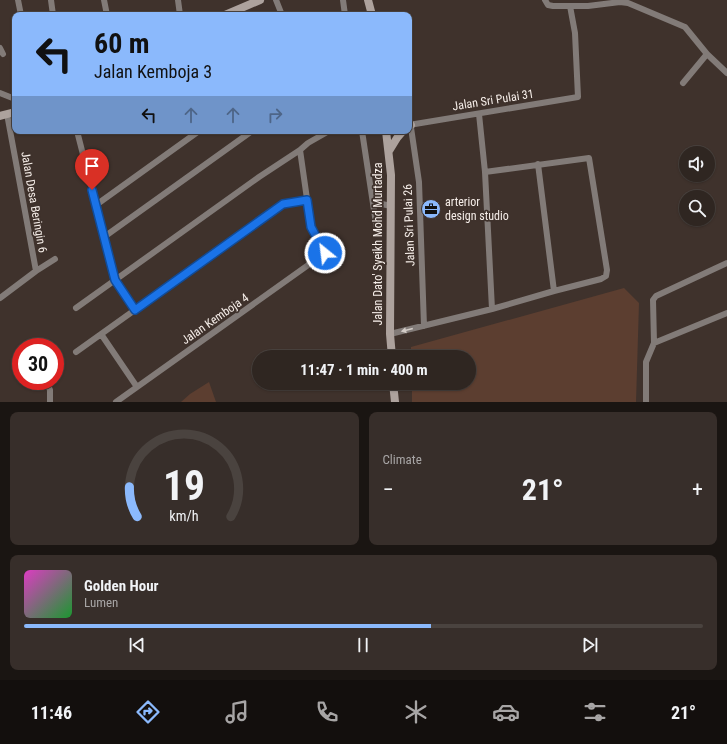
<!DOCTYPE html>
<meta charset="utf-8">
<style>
:root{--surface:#2f2621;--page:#372e2a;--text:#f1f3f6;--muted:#a7a5a5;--line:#4a433f;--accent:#8bb9fc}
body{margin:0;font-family:"Roboto Condensed",sans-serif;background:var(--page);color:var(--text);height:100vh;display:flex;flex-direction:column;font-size:15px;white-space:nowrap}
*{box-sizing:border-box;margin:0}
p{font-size:13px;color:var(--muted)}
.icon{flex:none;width:22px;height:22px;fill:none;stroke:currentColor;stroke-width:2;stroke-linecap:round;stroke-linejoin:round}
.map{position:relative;height:402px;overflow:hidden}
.panel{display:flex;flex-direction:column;gap:10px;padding:10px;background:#1a1512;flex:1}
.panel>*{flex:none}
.hud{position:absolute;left:12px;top:12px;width:400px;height:122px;border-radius:8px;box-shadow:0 1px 3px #0004,0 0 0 1px var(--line);background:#8bb9fc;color:#111;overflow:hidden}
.tools{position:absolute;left:679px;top:146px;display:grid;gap:8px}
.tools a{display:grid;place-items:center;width:36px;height:36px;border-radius:50%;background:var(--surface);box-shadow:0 1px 3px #0004,0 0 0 1px var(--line);font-size:20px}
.speed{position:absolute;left:12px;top:338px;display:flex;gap:8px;font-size:20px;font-weight:700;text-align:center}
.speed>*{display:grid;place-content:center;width:52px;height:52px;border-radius:50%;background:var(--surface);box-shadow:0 1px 3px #0004,0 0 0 1px var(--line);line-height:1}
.speed .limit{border:6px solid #d22;background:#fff;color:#111}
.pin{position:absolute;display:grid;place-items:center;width:34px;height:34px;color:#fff;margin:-41px -17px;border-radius:50% 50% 50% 0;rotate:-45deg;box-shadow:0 0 4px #0007}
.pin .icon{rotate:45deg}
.me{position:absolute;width:44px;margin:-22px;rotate:331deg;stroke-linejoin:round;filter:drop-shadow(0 0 3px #0008)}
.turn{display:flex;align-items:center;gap:14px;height:84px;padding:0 16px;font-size:18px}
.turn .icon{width:52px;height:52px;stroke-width:2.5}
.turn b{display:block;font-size:28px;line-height:34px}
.lanes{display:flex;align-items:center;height:38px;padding:0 16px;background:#0003;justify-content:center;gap:20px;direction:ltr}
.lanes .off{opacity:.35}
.big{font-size:30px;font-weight:700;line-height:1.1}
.panel .card{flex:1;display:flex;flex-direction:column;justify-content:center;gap:6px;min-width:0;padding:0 14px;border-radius:8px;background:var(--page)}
.panel .dial{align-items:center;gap:0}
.dial svg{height:104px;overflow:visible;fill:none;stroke:var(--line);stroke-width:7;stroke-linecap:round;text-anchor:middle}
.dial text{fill:var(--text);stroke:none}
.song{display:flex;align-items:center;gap:12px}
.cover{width:48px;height:48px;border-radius:6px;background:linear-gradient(135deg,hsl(310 70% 55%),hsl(130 70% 35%))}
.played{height:4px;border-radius:2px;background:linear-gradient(90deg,var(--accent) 60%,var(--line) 60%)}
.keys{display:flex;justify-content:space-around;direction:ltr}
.heat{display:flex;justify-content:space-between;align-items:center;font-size:22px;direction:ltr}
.panel .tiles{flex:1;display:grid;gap:10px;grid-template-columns:1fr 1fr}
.card:last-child{grid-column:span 2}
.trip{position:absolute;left:252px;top:350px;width:224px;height:40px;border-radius:20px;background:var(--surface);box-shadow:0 1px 3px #0004,0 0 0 1px var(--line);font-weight:700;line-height:40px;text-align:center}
.dock{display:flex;height:64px;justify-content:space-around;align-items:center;background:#130f0d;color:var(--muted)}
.dock .icon{width:28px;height:28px}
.dock .on{color:var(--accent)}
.dock b{font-size:18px;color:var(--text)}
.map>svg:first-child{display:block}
.green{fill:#5c3e30}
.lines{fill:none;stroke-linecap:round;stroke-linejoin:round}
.minor{stroke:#827b78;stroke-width:6}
.secondary{stroke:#ada29d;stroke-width:8}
.oneway{fill:#d3ccc7}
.route-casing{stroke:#114b97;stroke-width:10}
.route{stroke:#1a73e8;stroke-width:7}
.labels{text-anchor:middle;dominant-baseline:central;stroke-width:3.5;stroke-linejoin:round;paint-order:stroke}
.street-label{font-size:12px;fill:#f6eee9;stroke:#3f322c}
.poi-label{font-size:12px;fill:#f6eee9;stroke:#3f322c;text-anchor:start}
</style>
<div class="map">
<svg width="727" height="402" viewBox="0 0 727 402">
<rect width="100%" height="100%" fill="#3f322c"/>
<path class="green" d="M 624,288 L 639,303 L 636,402 L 412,402 L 412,383 L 469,383 L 469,357 L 411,357 L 411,347 Z
M 209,382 L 216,402 L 181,402 L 190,394 Z"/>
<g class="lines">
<path class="minor" d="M 18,0 L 21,15
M 51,0 L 53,15
M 104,0 L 107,15
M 178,0 L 180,15
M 276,0 L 282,15
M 343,0 L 345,15
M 545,0 L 548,5 L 553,6 L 588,6 L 620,2 L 628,3 L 685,27 L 707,54 L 727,73
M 0,48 L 3,54
M 683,83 L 707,54
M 0,93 L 15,99
M 7,114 L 36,271
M 409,114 L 419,182 L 424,326
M 479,114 L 485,172 L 492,309
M 409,125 L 578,97 L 575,33 L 570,6
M 77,131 L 115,280 L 135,310
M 362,131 L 377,230
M 538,164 L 554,291
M 373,202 L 391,206
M 96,205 L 199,131
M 104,237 L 252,131
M 0,298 L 36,271 L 55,259
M 76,308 L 259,177 L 300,150
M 101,334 L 137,387
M 390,334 L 492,309 L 554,291 L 601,279 L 606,276 L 607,270 L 589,158 L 485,172
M 654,343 L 727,313
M 76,352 L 283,204 L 307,200
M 46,381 L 50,390 L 50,402
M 116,402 L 325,253 L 311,227 L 300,150 L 308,143 L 329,131
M 646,402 L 646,362 L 654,343 L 653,300 L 656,296 L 727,263"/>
<path class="secondary" d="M 368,0 L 372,15
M 225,15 L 260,0
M 0,116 L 15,112
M 409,126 L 411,125
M 386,131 L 391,175 L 390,334 L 392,357
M 389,151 L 397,138 L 403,131
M 393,383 L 395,402"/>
</g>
<defs><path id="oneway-solid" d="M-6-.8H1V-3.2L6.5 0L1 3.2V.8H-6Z"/></defs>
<use class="oneway" href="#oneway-solid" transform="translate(407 330) rotate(166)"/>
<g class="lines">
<g class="route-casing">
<path id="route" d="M 92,190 L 115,280 L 135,310 L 283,204 L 307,200 L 311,227 L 325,253"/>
</g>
<use href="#route" class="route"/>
</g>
<defs>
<g id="office-disc" transform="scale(1)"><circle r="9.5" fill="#8bb9fc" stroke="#3f322c"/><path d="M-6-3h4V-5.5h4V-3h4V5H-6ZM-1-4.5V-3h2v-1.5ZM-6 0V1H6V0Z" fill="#111"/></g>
</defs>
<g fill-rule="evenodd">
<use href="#office-disc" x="431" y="209"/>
</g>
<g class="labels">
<g class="street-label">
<text transform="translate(493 100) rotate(-9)">Jalan Sri Pulai 31</text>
<text transform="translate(34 202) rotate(80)">Jalan Desa Beringin 6</text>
<text transform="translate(409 225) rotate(-92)">Jalan Sri Pulai 26</text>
<text transform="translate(378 244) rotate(-90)">Jalan Dato' Syeikh Mohd Murtadza</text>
<text transform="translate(215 319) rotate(-35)">Jalan Kemboja 4</text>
</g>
<g class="poi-label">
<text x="445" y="202">arterior<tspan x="445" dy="14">design studio</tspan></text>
</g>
</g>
</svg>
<div class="tools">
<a><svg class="icon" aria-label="sound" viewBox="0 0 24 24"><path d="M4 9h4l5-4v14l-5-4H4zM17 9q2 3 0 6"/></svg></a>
<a><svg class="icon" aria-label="search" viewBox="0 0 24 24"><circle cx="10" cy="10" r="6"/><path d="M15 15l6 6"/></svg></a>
</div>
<div class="speed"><div class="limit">30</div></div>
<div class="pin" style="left:92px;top:190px;background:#d93025"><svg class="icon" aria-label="arrive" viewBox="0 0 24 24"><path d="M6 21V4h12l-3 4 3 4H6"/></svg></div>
<svg class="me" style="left:325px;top:253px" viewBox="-20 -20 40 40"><circle r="17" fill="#1a73e8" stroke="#fff" stroke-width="3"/><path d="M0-11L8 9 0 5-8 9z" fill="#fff"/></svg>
<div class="trip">11:47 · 1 min · 400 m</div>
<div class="hud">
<div class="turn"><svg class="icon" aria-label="left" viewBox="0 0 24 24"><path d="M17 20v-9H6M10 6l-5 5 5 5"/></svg><div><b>60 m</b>Jalan Kemboja 3</div></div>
<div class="lanes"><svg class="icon" aria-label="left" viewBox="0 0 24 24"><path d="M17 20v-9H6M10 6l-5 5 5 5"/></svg><svg class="icon off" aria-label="ahead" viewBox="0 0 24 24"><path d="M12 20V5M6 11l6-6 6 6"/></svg><svg class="icon off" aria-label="ahead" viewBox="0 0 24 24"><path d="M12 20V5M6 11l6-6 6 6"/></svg><svg class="icon off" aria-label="right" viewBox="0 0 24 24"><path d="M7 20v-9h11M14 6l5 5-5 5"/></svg></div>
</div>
</div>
<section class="panel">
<div class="tiles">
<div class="card dial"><svg viewBox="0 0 100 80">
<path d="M14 69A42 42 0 1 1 86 69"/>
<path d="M14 69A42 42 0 0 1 8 46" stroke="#8bb9fc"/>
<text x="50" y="56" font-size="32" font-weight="700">19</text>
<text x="50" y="72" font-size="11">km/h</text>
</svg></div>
<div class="card"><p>Climate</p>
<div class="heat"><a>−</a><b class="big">21°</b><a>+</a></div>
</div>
<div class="card">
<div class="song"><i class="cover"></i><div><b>Golden Hour</b><p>Lumen</p></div></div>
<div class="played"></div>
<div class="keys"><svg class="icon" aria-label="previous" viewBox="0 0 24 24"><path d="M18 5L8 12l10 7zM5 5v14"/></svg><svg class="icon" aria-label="pause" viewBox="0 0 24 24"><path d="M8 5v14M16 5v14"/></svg><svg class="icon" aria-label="next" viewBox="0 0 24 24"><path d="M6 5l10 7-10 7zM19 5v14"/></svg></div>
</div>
</div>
</section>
<nav class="dock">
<b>11:46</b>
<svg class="icon on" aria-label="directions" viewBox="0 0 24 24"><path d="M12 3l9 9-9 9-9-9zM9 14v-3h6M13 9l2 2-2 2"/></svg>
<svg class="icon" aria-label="music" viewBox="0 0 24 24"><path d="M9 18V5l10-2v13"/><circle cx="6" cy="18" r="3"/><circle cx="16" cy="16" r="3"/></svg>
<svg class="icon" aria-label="phone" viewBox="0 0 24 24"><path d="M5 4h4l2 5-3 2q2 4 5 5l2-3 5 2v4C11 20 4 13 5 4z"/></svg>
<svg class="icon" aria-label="climate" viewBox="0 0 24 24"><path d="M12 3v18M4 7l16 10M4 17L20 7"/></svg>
<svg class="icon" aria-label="car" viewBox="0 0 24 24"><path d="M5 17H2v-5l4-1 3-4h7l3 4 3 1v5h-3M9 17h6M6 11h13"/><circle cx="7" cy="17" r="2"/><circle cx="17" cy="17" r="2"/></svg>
<svg class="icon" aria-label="filters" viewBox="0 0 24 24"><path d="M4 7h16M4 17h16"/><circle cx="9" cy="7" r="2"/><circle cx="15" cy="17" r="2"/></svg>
<b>21°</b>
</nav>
